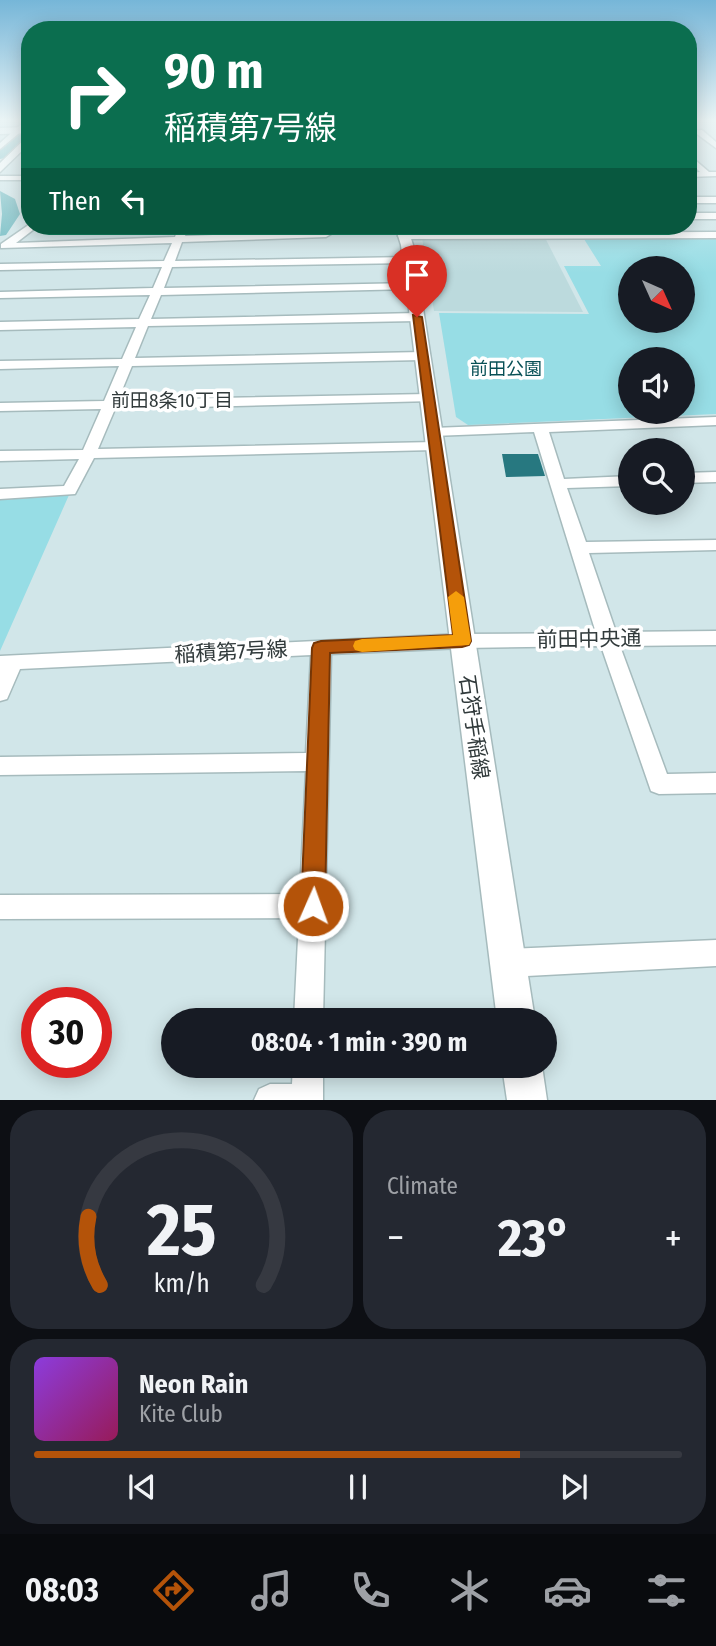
<!DOCTYPE html>
<meta charset="utf-8">
<style>
:root{--surface:#171b24;--page:#242831;--text:#f1f3f6;--muted:#9ea1a6;--line:#363941;--accent:#b45309}
body{margin:0;font-family:"Fira Sans Condensed","Noto Sans JP",sans-serif;background:var(--page);color:var(--text);height:100vh;display:flex;flex-direction:column;font-size:26px;white-space:nowrap}
*{box-sizing:border-box;margin:0}
p{font-size:23px;color:var(--muted)}
.icon{flex:none;width:38px;height:38px;fill:none;stroke:currentColor;stroke-width:2;stroke-linecap:round;stroke-linejoin:round}
.map{position:relative;height:1100px;overflow:hidden}
.panel{display:flex;flex-direction:column;gap:10px;padding:10px;background:#0d0f14;flex:1}
.panel>*{flex:none}
.hud{position:absolute;left:21px;top:21px;width:676px;height:214px;border-radius:28px;box-shadow:0 4px 18px #0003;background:#0b6e4f;color:#fff;overflow:hidden}
.needle{width:46px;rotate:135deg}
.controls{position:absolute;left:618px;top:256px;display:grid;gap:14px}
.controls a{display:grid;place-items:center;width:77px;height:77px;border-radius:50%;background:var(--surface);box-shadow:0 4px 18px #0003;font-size:35px}
.speed{position:absolute;left:21px;top:987px;display:flex;gap:14px;font-size:35px;font-weight:700;text-align:center}
.speed>*{display:grid;place-content:center;width:91px;height:91px;border-radius:50%;background:var(--surface);box-shadow:0 4px 18px #0003;line-height:1}
.speed .limit{border:10px solid #d22;background:#fff;color:#111}
.pin{position:absolute;display:grid;place-items:center;width:60px;height:60px;color:#fff;margin:-72px -30px;border-radius:50% 50% 50% 0;rotate:-45deg;box-shadow:0 0 7px #0007}
.pin .icon{rotate:45deg}
.me{position:absolute;width:77px;margin:-38px;rotate:2deg;stroke-linejoin:round;filter:drop-shadow(0 0 5px #0008)}
.turn{display:flex;align-items:center;gap:24px;height:147px;padding:0 28px;font-size:32px}
.turn .icon{width:91px;height:91px;stroke-width:2.5}
.turn b{display:block;font-size:49px;line-height:60px}
.then{display:flex;align-items:center;height:66px;padding:0 28px;background:#0003;gap:14px;font-size:26px}
.big{font-size:52px;font-weight:700;line-height:1.1}
.panel .tile{flex:1;display:flex;flex-direction:column;justify-content:center;gap:10px;min-width:0;padding:0 24px;border-radius:28px;background:var(--page)}
.panel .dial{align-items:center;gap:0}
.dial svg{height:182px;overflow:visible;fill:none;stroke:var(--line);stroke-width:7;stroke-linecap:round;text-anchor:middle}
.dial text{fill:var(--text);stroke:none}
.song{display:flex;align-items:center;gap:21px}
.cover{width:84px;height:84px;border-radius:10px;background:linear-gradient(135deg,hsl(270 70% 55%),hsl(330 70% 35%))}
.played{height:7px;border-radius:4px;background:linear-gradient(90deg,var(--accent) 75%,var(--line) 75%)}
.keys{display:flex;justify-content:space-around;direction:ltr}
.heat{display:flex;justify-content:space-between;align-items:center;font-size:38px;direction:ltr}
.panel .tiles{flex:1;display:grid;gap:10px;grid-template-columns:1fr 1fr}
.tile:last-child{grid-column:span 2}
.trip{position:absolute;left:161px;top:1008px;width:396px;height:70px;border-radius:35px;background:var(--surface);box-shadow:0 4px 18px #0003;font-weight:700;line-height:70px;text-align:center}
.tabs{display:flex;height:112px;justify-content:space-around;align-items:center;background:#090b0e;color:var(--muted)}
.tabs .icon{width:49px;height:49px}
.tabs .active{color:var(--accent)}
.tabs b{font-size:32px;color:var(--text)}
.map>svg:first-child{display:block}
.built{fill:#bcdadd}
.green{fill:#97dde5;fill-rule:evenodd}
.lines{fill:none;stroke-linecap:round;stroke-linejoin:round}
.river{fill:#6bb8bf;fill-rule:evenodd}
.building{fill:#277880}
.minor-casing{stroke:#a6bbbd;stroke-width:3}
.major-casing{stroke:#a6bbbd;stroke-width:3}
.minor{fill:#fff;fill-rule:evenodd}
.major{fill:#fff;fill-rule:evenodd}
.route{fill:#b45309;stroke:#753606;stroke-width:2}
.slow{fill:#f59e0b}
.labels{text-anchor:middle;dominant-baseline:central;stroke-width:7;stroke-linejoin:round;paint-order:stroke}
.far-park-label{font-size:18px;fill:#085056;stroke:#fff}
.far-neighbourhood-label{font-size:19px;fill:#313a3b;stroke:#fff}
.street-label{font-size:21px;fill:#313a3b;stroke:#fff}
</style>
<div class="map">
<svg width="716" height="1100" viewBox="0 0 716 1100">
<rect width="100%" height="100%" fill="#d1e6e9"/>
<path class="built" d="M 420,226 L 539,226 L 583,312 L 434,311 Z"/>
<path class="green" d="M 584,239 L 716,239 L 716,414 L 468,425 L 456,417 L 439,313 L 589,314 L 564,266 L 601,266 ZM 630,268 L 682,268 L 682,320 L 630,320 ZM 630,359 L 682,359 L 682,411 L 630,411 Z
M 69,495 L 0,651 L 0,500 Z"/>
<g class="lines">
<path class="river" d="M 24,128 L 30,131 L 29,135 L 5,158 L 0,159 L 0,147 Z
M 0,191 L 15,199 L 20,214 L 6,235 L 0,236 L 2,214 Z"/>
</g>
<path class="building" d="M 502,454 L 538,454 L 545,476 L 506,477 Z"/>
<g class="lines">
<g class="minor-casing">
<path id="minor" d="M 27,119 L 30,119 L 30,124 L 0,149 L 0,143 Z
M 702,130 L 716,142 L 716,148 L 697,134 L 688,135 L 688,131 Z
M 27,137 L 30,137 L 30,143 L 0,172 L 0,163 Z
M 688,154 L 709,172 L 716,172 L 716,176 L 688,177 L 688,173 L 700,172 L 688,160 Z
M 0,176 L 30,176 L 30,180 L 0,180 Z
M 688,197 L 716,197 L 716,203 L 688,203 Z
M 688,213 L 716,213 L 716,219 L 688,219 Z
M 30,224 L 38,226 L 16,243 L 175,237 L 179,226 L 189,226 L 185,236 L 322,231 L 322,226 L 332,226 L 331,234 L 326,237 L 182,242 L 175,261 L 409,257 L 414,260 L 409,263 L 172,267 L 164,288 L 412,283 L 417,286 L 412,289 L 161,295 L 151,319 L 417,313 L 423,317 L 417,321 L 148,326 L 135,358 L 422,352 L 428,356 L 422,360 L 132,366 L 118,400 L 428,394 L 433,395 L 433,401 L 115,409 L 98,449 L 435,442 L 442,446 L 435,450 L 94,458 L 75,494 L 0,499 L 0,489 L 64,486 L 79,459 L 0,461 L 0,451 L 83,450 L 101,409 L 0,411 L 0,403 L 104,401 L 119,366 L 0,369 L 0,361 L 122,359 L 136,327 L 0,330 L 0,322 L 139,319 L 150,295 L 0,298 L 0,292 L 153,288 L 162,267 L 0,270 L 0,264 L 164,261 L 172,243 L 1,248 L 1,244 Z
M 716,232 L 716,238 L 403,239 L 398,236 L 403,233 Z
M 716,417 L 716,425 L 549,432 L 564,479 L 630,476 L 630,486 L 567,488 L 586,542 L 716,540 L 716,550 L 589,553 L 616,632 L 716,631 L 716,645 L 620,646 L 667,774 L 716,773 L 716,793 L 659,794 L 651,791 L 601,646 L 462,648 L 331,654 L 323,1020 L 294,1020 L 299,918 L 0,919 L 0,895 L 300,894 L 306,771 L 0,775 L 0,757 L 306,753 L 311,655 L 20,669 L 7,699 L 0,701 L 0,656 L 462,634 L 596,633 L 534,432 L 433,436 L 426,432 L 433,428 Z
M 716,472 L 716,482 L 682,483 L 682,473 Z
M 716,940 L 716,966 L 508,977 L 498,973 L 494,963 L 498,953 L 508,949 Z
M 293,1066 L 323,1066 L 323,1100 L 254,1100 L 259,1089 L 270,1084 L 292,1084 Z"/>
</g>
<g class="major-casing">
<path id="major" d="M 30,127 L 30,133 L 0,134 L 0,128 Z
M 395,226 L 407,226 L 413,245 L 535,1020 L 497,1020 L 401,245 Z
M 502,1066 L 542,1066 L 547,1100 L 507,1100 Z"/>
</g>
<use href="#minor" class="minor"/>
<use href="#major" class="major"/>
</g>
<linearGradient id="sky" x2="0" y2="1"><stop stop-color="#76b6d8"/><stop offset="0.44" stop-color="#eaf4f5"/><stop offset="1" stop-color="#eaf4f5" stop-opacity="0"/></linearGradient>
<rect width="716" height="273" fill="url(#sky)"/>
<path class="route" d="M 413,315 L 422,317 L 471,641 L 469,645 L 462,647 L 330,653 L 325,906 L 321,914 L 313,917 L 304,914 L 301,906 L 312,648 L 314,643 L 321,641 L 453,635 Z"/>
<path class="slow" d="M 456,591 L 464,597 L 471,641 L 469,645 L 362,652 L 355,650 L 353,646 L 355,641 L 362,639 L 453,635 L 448,597 Z"/>
<g class="labels">
<g class="far-park-label">
<text x="506" y="369">前田公園</text>
</g>
<g class="far-neighbourhood-label">
<text x="172" y="400">前田8条10丁目</text>
</g>
<g class="street-label">
<text transform="translate(589 639) rotate(-1)">前田中央通</text>
<text transform="translate(231 652) rotate(-3)">稲積第7号線</text>
<text transform="translate(474 727) rotate(82)">石狩手稲線</text>
</g>
</g>
</svg>
<div class="controls">
<a><svg class="needle" viewBox="-14 -14 28 28"><path d="M0-13l5 13h-10z" fill="#e53935"/><path d="M0 13l5-13h-10z" fill="#9ea1a6"/></svg></a>
<a><svg class="icon" aria-label="sound" viewBox="0 0 24 24"><path d="M4 9h4l5-4v14l-5-4H4zM17 9q2 3 0 6"/></svg></a>
<a><svg class="icon" aria-label="search" viewBox="0 0 24 24"><circle cx="10" cy="10" r="6"/><path d="M15 15l6 6"/></svg></a>
</div>
<div class="speed"><div class="limit">30</div></div>
<div class="pin" style="left:417px;top:317px;background:#d93025"><svg class="icon" aria-label="arrive" viewBox="0 0 24 24"><path d="M6 21V4h12l-3 4 3 4H6"/></svg></div>
<svg class="me" style="left:313px;top:906px" viewBox="-20 -20 40 40"><circle r="17" fill="#b45309" stroke="#fff" stroke-width="3"/><path d="M0-11L8 9 0 5-8 9z" fill="#fff"/></svg>
<div class="trip">08:04 · 1 min · 390 m</div>
<div class="hud">
<div class="turn"><svg class="icon" aria-label="right" viewBox="0 0 24 24"><path d="M7 20v-9h11M14 6l5 5-5 5"/></svg><div><b>90 m</b>稲積第7号線</div></div>
<div class="then">Then<svg class="icon" aria-label="left" viewBox="0 0 24 24"><path d="M17 20v-9H6M10 6l-5 5 5 5"/></svg></div>
</div>
</div>
<section class="panel">
<div class="tiles">
<div class="tile dial"><svg viewBox="0 0 100 80">
<path d="M14 69A42 42 0 1 1 86 69"/>
<path d="M14 69A42 42 0 0 1 9 39" stroke="#b45309"/>
<text x="50" y="56" font-size="32" font-weight="700">25</text>
<text x="50" y="72" font-size="11">km/h</text>
</svg></div>
<div class="tile"><p>Climate</p>
<div class="heat"><a>−</a><b class="big">23°</b><a>+</a></div>
</div>
<div class="tile">
<div class="song"><i class="cover"></i><div><b>Neon Rain</b><p>Kite Club</p></div></div>
<div class="played"></div>
<div class="keys"><svg class="icon" aria-label="previous" viewBox="0 0 24 24"><path d="M18 5L8 12l10 7zM5 5v14"/></svg><svg class="icon" aria-label="pause" viewBox="0 0 24 24"><path d="M8 5v14M16 5v14"/></svg><svg class="icon" aria-label="next" viewBox="0 0 24 24"><path d="M6 5l10 7-10 7zM19 5v14"/></svg></div>
</div>
</div>
</section>
<nav class="tabs">
<b>08:03</b>
<svg class="icon active" aria-label="directions" viewBox="0 0 24 24"><path d="M12 3l9 9-9 9-9-9zM9 14v-3h6M13 9l2 2-2 2"/></svg>
<svg class="icon" aria-label="music" viewBox="0 0 24 24"><path d="M9 18V5l10-2v13"/><circle cx="6" cy="18" r="3"/><circle cx="16" cy="16" r="3"/></svg>
<svg class="icon" aria-label="phone" viewBox="0 0 24 24"><path d="M5 4h4l2 5-3 2q2 4 5 5l2-3 5 2v4C11 20 4 13 5 4z"/></svg>
<svg class="icon" aria-label="climate" viewBox="0 0 24 24"><path d="M12 3v18M4 7l16 10M4 17L20 7"/></svg>
<svg class="icon" aria-label="car" viewBox="0 0 24 24"><path d="M5 17H2v-5l4-1 3-4h7l3 4 3 1v5h-3M9 17h6M6 11h13"/><circle cx="7" cy="17" r="2"/><circle cx="17" cy="17" r="2"/></svg>
<svg class="icon" aria-label="filters" viewBox="0 0 24 24"><path d="M4 7h16M4 17h16"/><circle cx="9" cy="7" r="2"/><circle cx="15" cy="17" r="2"/></svg>
</nav>
